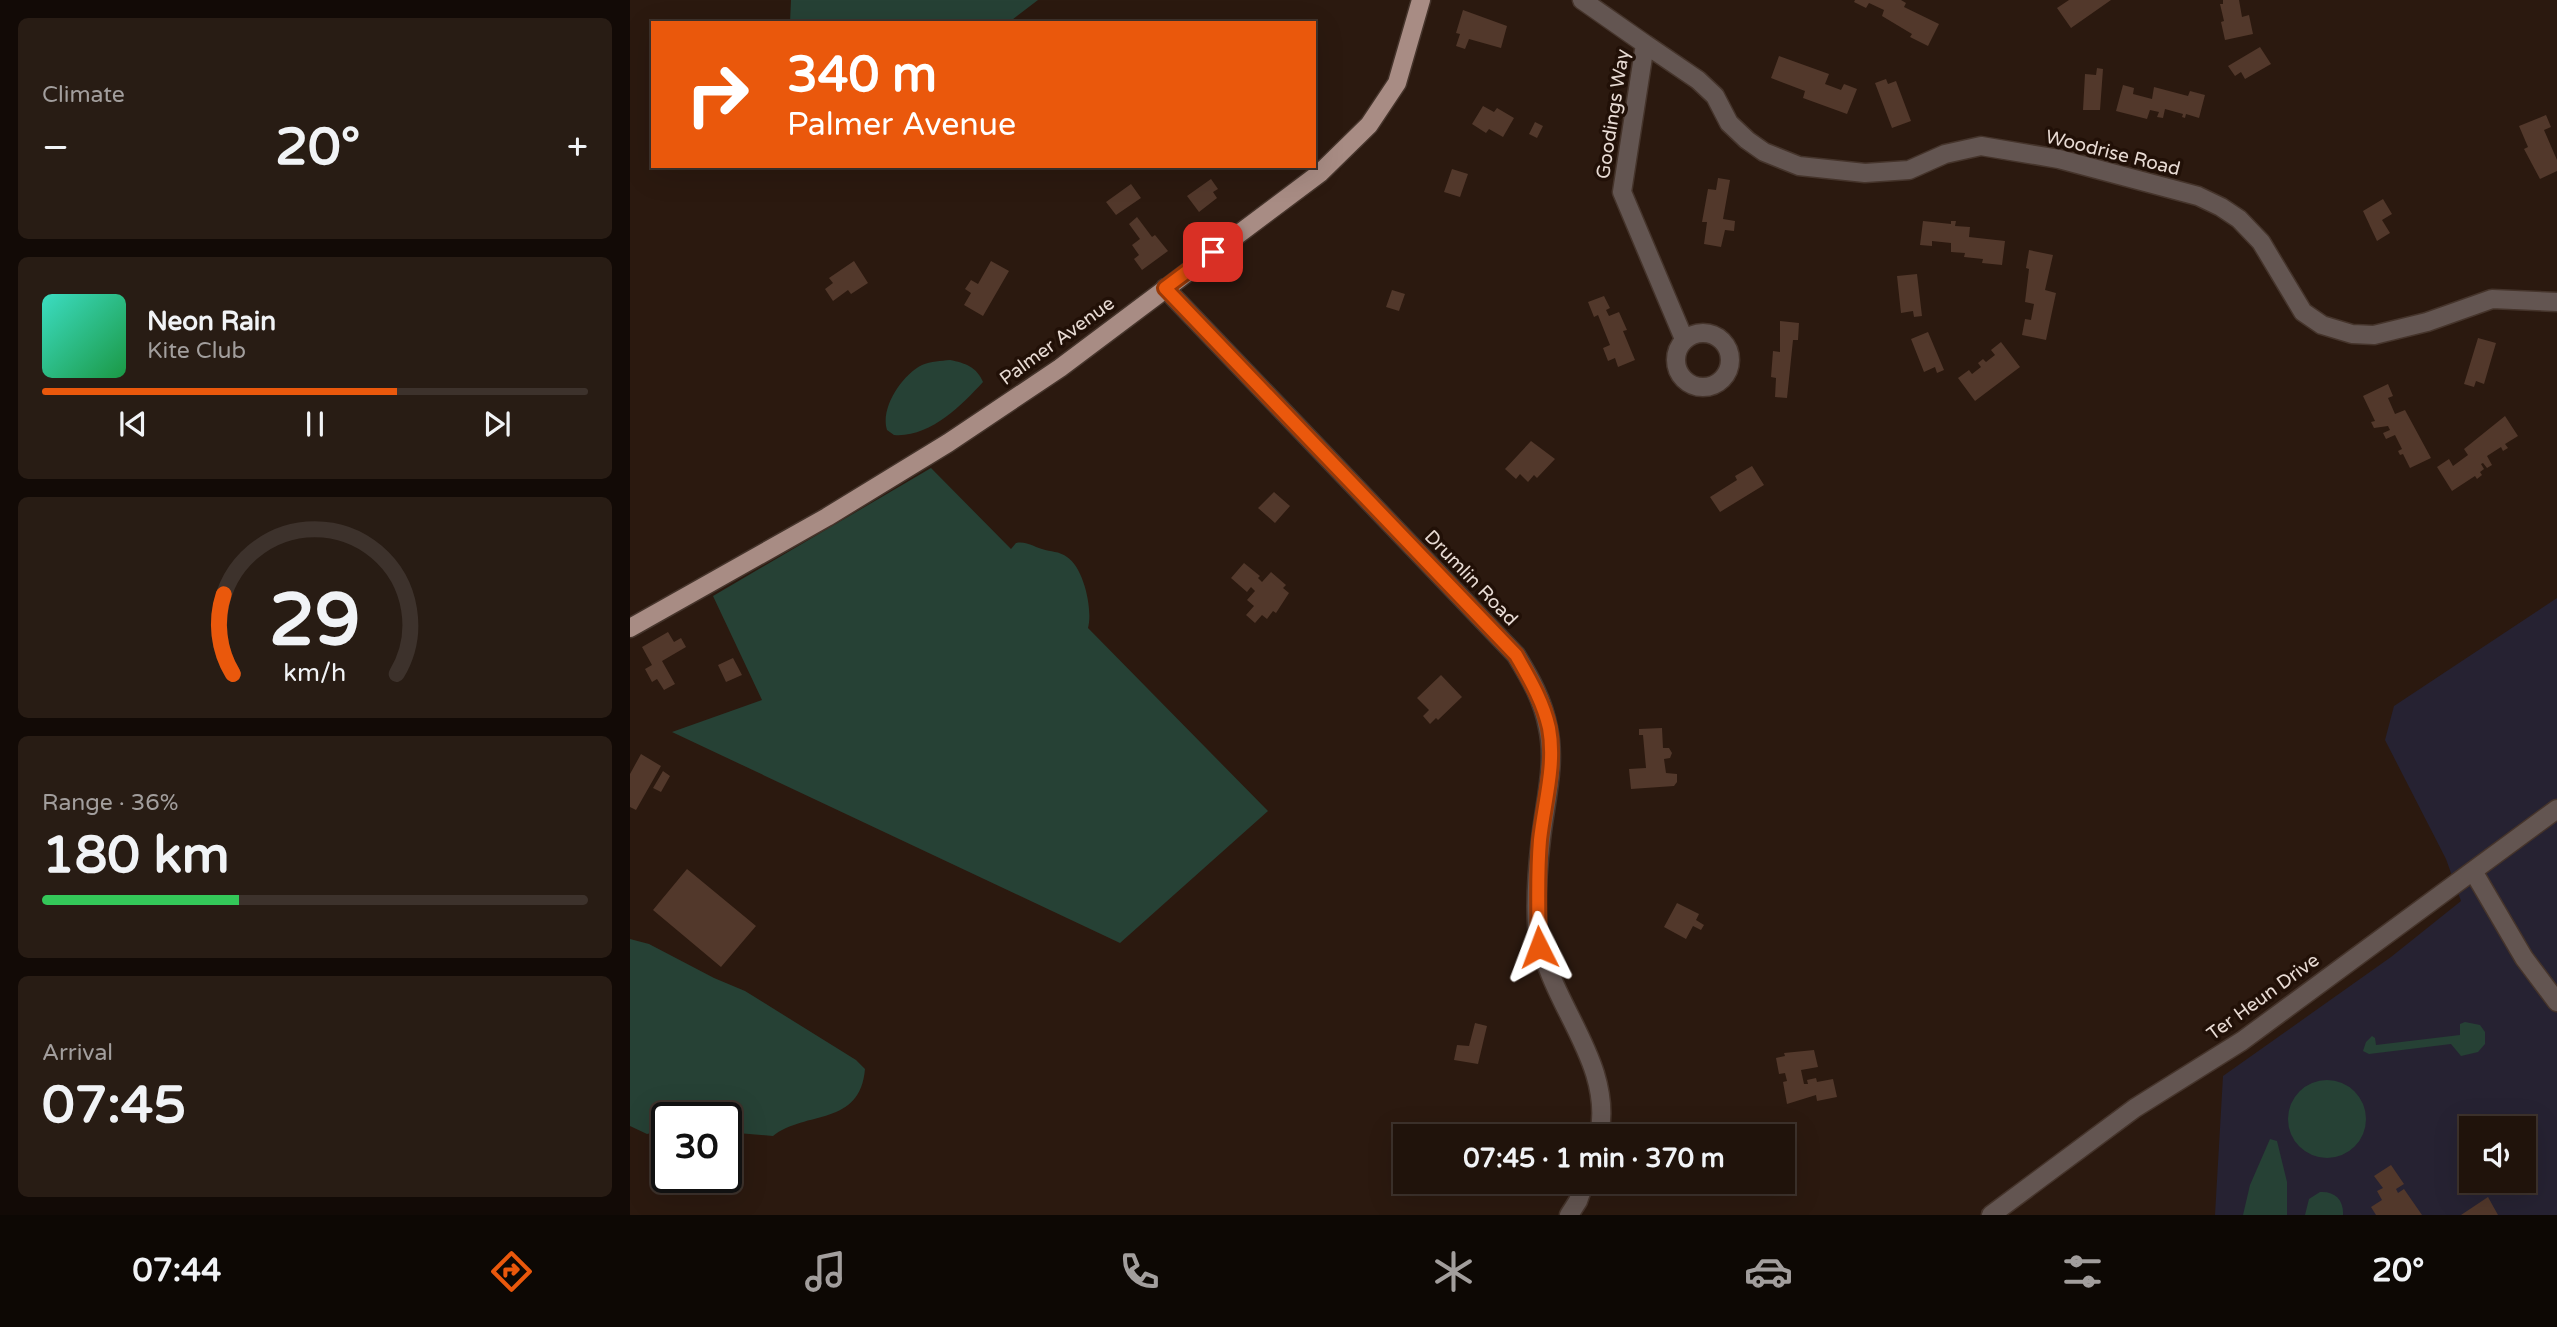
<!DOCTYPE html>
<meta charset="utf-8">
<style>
:root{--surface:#20130b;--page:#281c14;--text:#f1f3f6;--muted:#a29e9d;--line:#3d322c;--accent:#ea580c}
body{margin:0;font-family:"Varela Round",sans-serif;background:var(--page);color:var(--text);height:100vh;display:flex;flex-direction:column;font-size:26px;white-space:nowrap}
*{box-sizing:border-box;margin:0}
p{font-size:23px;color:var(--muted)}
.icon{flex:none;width:38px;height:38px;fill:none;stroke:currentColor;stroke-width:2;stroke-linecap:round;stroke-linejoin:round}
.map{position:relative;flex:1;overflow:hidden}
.panel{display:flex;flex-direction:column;gap:18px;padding:18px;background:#120a06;width:630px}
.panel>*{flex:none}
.hud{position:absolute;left:21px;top:21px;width:665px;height:147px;border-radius:0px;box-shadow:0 7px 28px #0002,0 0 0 2px var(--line);background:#ea580c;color:#fff;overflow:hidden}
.buttons{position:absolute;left:1829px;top:1116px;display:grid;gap:14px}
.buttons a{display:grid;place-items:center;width:77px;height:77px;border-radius:0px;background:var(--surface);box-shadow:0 7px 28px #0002,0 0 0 2px var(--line);font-size:35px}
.speed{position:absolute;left:21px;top:1102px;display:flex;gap:14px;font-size:35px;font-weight:700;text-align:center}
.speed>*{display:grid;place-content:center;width:91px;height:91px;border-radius:50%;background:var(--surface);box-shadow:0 7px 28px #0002,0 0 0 2px var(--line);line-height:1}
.speed .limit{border:4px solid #111;border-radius:10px;background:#fff;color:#111}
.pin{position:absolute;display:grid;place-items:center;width:60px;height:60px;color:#fff;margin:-30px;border-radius:14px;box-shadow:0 4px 10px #0006}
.me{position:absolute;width:77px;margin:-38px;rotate:357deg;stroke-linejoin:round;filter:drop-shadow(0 0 5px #0008)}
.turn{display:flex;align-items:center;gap:24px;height:147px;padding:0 21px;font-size:32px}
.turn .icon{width:91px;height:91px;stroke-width:2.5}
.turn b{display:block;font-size:49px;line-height:60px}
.big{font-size:52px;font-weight:700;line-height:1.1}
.panel .card{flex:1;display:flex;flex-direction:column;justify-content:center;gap:10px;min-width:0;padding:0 24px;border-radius:10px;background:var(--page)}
.panel .dial{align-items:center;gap:0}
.dial svg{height:182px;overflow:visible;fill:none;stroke:var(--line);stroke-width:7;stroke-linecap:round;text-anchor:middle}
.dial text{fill:var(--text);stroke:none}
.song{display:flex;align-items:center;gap:21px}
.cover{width:84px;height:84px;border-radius:10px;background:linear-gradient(135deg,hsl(170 70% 55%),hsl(140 70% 35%))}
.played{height:7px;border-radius:4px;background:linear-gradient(90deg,var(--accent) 65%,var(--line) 65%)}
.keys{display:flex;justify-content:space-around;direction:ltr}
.heat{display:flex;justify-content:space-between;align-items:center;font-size:38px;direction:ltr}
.charge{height:10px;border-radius:5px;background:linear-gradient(90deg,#34c759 36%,var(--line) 0)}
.trip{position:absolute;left:763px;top:1124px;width:402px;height:70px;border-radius:0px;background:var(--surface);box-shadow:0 7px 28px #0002,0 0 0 2px var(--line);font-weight:700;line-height:70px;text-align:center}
.tabs{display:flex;height:112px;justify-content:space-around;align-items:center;background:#0d0804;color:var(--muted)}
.tabs .icon{width:49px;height:49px}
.tabs .active{color:var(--accent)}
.tabs b{font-size:32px;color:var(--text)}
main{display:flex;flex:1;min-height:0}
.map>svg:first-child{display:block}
.medical{fill:#262232;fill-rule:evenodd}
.green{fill:#264135}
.building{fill:#52382b}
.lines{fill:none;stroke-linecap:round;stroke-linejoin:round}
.minor-casing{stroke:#45342b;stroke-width:21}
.major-casing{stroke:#45342b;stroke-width:21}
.minor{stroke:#635551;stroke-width:18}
.major{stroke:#a88c84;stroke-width:18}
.route-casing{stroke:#983908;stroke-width:18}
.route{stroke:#ea580c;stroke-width:12}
.labels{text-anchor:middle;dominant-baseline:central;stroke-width:7;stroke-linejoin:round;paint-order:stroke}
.street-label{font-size:19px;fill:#e8dbd4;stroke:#211007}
</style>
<main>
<section class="panel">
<div class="card"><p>Climate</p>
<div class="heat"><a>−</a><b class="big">20°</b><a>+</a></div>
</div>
<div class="card">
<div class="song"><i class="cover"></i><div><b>Neon Rain</b><p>Kite Club</p></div></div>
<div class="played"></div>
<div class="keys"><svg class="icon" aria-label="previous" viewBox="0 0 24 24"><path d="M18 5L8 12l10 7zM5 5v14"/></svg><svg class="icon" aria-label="pause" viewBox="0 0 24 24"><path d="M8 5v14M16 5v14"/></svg><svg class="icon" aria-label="next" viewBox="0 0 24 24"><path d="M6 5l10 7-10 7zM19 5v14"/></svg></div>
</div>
<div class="card dial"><svg viewBox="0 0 100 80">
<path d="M14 69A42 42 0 1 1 86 69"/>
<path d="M14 69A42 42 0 0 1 10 34" stroke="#ea580c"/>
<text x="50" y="56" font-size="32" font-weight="700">29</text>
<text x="50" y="72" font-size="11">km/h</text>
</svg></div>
<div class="card"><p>Range · 36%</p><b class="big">180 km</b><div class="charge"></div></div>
<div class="card"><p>Arrival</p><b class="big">07:45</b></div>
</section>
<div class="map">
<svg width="1927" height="1215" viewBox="0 0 1927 1215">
<rect width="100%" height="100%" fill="#2b190f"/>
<path class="medical" d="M 1927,598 L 1927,1215 L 1585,1215 L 1593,1076 L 1761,957 L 1831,901 L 1816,859 L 1755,740 L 1764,706 ZM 1841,1129 L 1894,1129 L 1894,1181 L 1841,1181 Z"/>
<path class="green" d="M 161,0 L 408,0 L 378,23 L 160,23 Z
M 320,360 C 335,363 347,367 353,382 C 331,406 299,438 264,435 L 257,430 C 250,408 272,375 292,365 C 301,361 311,361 320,360 Z
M 301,468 L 381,549 L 386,543 C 396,541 402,546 412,549 C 421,552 429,551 437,557 C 454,568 463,610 458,628 L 638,811 L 490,943 L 42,732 L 132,700 L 83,596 Z
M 0,939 L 19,944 L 84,978 L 115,991 L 226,1060 L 235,1069 C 230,1127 176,1110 143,1136 L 96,1132 L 96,1118 L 37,1118 L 37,1129 L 17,1134 L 0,1126 Z
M 1835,1022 L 1850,1025 L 1855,1032 L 1855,1044 L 1848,1052 L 1831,1056 L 1821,1044 L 1739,1054 L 1733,1051 L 1736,1042 L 1742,1036 L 1745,1038 L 1746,1045 L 1830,1035 L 1830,1024 Z
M1658 1119a39 39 0 1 1 78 0a39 39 0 1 1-78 0Z
M 1640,1139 L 1647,1141 L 1657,1182 L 1657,1215 L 1613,1215 L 1620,1185 Z
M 1690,1192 C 1705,1191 1714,1200 1713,1215 L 1675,1215 L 1679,1199 Z"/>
<path class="building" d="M 1225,0 L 1271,0 L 1276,3 L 1274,7 L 1309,24 L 1298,46 L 1280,37 L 1282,34 L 1252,16 L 1254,10 L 1239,3 L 1236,8 L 1224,2 Z
M 1439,0 L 1481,0 L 1441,28 L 1427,8 Z
M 1593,0 L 1609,0 L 1612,17 L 1619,15 L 1623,34 L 1595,40 L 1591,22 L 1594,21 L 1590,4 L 1593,4 Z
M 833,10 L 877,26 L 871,48 L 839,39 L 835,49 L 826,46 L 830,34 L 826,33 Z
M 1630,47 L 1641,64 L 1615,79 L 1611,72 L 1605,76 L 1598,66 Z
M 1149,56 L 1199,74 L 1195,84 L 1211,90 L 1214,84 L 1227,89 L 1217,114 L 1173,98 L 1175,91 L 1141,78 Z
M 1467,68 L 1473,69 L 1470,110 L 1453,110 L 1455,74 L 1466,75 Z
M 1256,79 L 1258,84 L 1266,81 L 1281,121 L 1262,128 L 1245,83 Z
M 1493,85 L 1504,88 L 1503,94 L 1522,99 L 1524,87 L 1558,96 L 1560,91 L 1575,95 L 1569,118 L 1556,114 L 1555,118 L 1552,117 L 1553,114 L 1535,109 L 1533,118 L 1527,117 L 1529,112 L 1520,110 L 1517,119 L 1486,111 Z
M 853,106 L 864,112 L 867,108 L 884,118 L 873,137 L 859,129 L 856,133 L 842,124 Z
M 1916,115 L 1921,127 L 1914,130 L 1927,160 L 1927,171 L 1910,179 L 1894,149 L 1898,147 L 1889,126 Z
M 905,122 L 913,126 L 907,138 L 899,134 Z
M 822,169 L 838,174 L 830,197 L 814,192 Z
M 1088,178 L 1100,180 L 1093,219 L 1105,221 L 1104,231 L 1095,230 L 1091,247 L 1074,244 L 1077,222 L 1072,222 L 1078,189 L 1086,190 Z
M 581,179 L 588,189 L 583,192 L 587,198 L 569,212 L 557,196 Z
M 501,184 L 511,198 L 486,215 L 476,202 Z
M 1753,199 L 1762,214 L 1752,220 L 1760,233 L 1747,241 L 1733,211 Z
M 507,217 L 522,237 L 525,235 L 538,251 L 512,270 L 504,259 L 509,255 L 502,245 L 510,239 L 499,224 Z
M 1293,221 L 1321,224 L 1321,221 L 1326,221 L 1325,226 L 1340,227 L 1339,237 L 1375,241 L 1372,265 L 1352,263 L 1353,259 L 1334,257 L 1335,253 L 1321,252 L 1321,243 L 1302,241 L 1302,246 L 1290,245 Z
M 1399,250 L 1423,255 L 1415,290 L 1426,293 L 1416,340 L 1392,335 L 1395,319 L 1401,320 L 1404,304 L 1395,302 L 1399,269 L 1396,268 Z
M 224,261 L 238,283 L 221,294 L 218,290 L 203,301 L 195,289 L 203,283 L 199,278 Z
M 361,261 L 379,271 L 353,316 L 334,305 L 341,293 L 335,289 L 341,280 L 348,284 Z
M 1287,274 L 1292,316 L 1284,317 L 1283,311 L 1271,313 L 1267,276 Z
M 762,290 L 775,294 L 769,311 L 756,307 Z
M 974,296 L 980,308 L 976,310 L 979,316 L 989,312 L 997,330 L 993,331 L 1005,360 L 988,367 L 985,358 L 978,361 L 973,348 L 980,345 L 968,315 L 964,317 L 958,302 Z
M 1150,321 L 1169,323 L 1168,340 L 1163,340 L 1157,398 L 1145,397 L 1146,378 L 1141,377 L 1143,351 L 1150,352 Z
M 1298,332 L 1314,370 L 1307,373 L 1305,367 L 1294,372 L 1281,339 Z
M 1848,338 L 1866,343 L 1854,384 L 1846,381 L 1844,387 L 1834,384 Z
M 1371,342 L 1390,367 L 1345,401 L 1328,378 L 1339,370 L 1342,374 L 1351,367 L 1348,363 L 1353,359 L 1356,362 L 1365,355 L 1361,350 Z
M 1758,384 L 1763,396 L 1758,398 L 1765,414 L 1775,410 L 1801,458 L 1780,468 L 1773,454 L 1770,455 L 1768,451 L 1772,449 L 1765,435 L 1756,439 L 1753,433 L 1760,430 L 1758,426 L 1744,428 L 1741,422 L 1745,421 L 1733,396 Z
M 1875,416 L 1888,436 L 1875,444 L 1878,448 L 1873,451 L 1871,447 L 1857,456 L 1862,465 L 1857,468 L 1853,463 L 1851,464 L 1854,469 L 1850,472 L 1852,475 L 1847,479 L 1845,476 L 1822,491 L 1807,467 L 1819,459 L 1823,466 L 1838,455 L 1834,449 Z
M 901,441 L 925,459 L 907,478 L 904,475 L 898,482 L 890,474 L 886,479 L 875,469 Z
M 1122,466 L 1134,485 L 1090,512 L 1080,497 L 1107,480 L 1105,476 Z
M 644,492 L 660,506 L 645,523 L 628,508 Z
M 614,563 L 630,576 L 628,578 L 632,582 L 641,572 L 656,585 L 653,588 L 659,593 L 646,613 L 643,611 L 637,619 L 632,615 L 625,623 L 616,615 L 624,606 L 617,600 L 625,591 L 621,587 L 617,592 L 601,578 Z
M 38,632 L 44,642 L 51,638 L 56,647 L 32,661 L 45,684 L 34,690 L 27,679 L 22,682 L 15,669 L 22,665 L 12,647 Z
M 103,658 L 112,675 L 96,682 L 88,665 Z
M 811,675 L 832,697 L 808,720 L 806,718 L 800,724 L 793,716 L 799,710 L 787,698 Z
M 1032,728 L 1033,748 L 1039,748 L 1042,753 L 1040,758 L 1034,759 L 1036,773 L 1047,774 L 1047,782 L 1044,786 L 1001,789 L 999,769 L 1016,768 L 1013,735 L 1009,735 L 1009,729 Z
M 11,754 L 31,766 L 6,810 L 0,807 L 0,774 Z
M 33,771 L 40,776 L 31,792 L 23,788 Z
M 57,869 L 126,926 L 91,967 L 23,910 Z
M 1047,903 L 1069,914 L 1066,920 L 1074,925 L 1071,930 L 1063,926 L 1056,939 L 1034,927 Z
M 845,1023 L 857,1026 L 848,1064 L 824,1060 L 827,1045 L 839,1046 Z
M 1184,1050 L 1188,1067 L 1171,1070 L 1174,1084 L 1178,1084 L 1177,1080 L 1186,1078 L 1187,1082 L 1203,1079 L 1207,1097 L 1187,1101 L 1186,1095 L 1157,1104 L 1153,1082 L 1157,1081 L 1155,1073 L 1149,1074 L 1146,1058 L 1155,1056 L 1154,1053 Z
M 1761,1165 L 1774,1184 L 1766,1189 L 1768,1193 L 1774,1189 L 1792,1215 L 1746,1215 L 1741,1207 L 1752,1200 L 1747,1191 L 1753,1188 L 1744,1176 Z
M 1858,1197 L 1868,1215 L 1831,1215 Z"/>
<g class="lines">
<g class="minor-casing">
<path id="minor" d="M 952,0 L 1015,44 L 992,192 L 1054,339
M 1015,44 L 1068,80 L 1085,96 L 1099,123 L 1117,140 L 1134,152 L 1169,166 L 1235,173 L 1279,170 L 1315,154 L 1351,146 L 1429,159 L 1568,196 L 1591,207 L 1609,219 L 1631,242 L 1673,312 L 1692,325 L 1722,334 L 1744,335 L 1797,322 L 1862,299 L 1927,302
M 535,288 L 886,655 C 900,678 913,700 918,728 C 926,764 915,802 911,839 C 907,873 904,912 909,946 C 911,954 916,963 919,971 C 939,1024 982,1075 969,1136
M1046 360a27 27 0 1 1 54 0a27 27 0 1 1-54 0Z
M 1843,871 L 1894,958 L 1927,1002
M 939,1215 L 948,1201 L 955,1181
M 1361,1215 L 1505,1108 L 1612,1041 L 1927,809"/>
</g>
<g class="major-casing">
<path id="major" d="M 0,628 L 197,517 L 318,443 L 430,368 L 690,173 L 739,125 L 767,83 L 791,0"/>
</g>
<use href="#minor" class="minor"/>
<use href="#major" class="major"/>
</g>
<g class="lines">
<g class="route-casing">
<path id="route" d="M 583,252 L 535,288 L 886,655 C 899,678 913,701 919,728 C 926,765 914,803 910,840 C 907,876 908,911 909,947"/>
</g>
<use href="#route" class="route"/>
</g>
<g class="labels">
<g class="street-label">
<text transform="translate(983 114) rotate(-81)">Goodings Way</text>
<text transform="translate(1483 153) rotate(14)">Woodrise Road</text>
<text transform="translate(427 341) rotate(-36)">Palmer Avenue</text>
<text transform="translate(841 578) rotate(46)">Drumlin Road</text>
<text transform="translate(1633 997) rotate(-36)">Ter Heun Drive</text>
</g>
</g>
</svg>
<div class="buttons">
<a><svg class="icon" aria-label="sound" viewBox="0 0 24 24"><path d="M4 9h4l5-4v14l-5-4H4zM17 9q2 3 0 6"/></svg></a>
</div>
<div class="speed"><div class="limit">30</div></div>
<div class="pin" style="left:583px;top:252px;background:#d93025"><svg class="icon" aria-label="arrive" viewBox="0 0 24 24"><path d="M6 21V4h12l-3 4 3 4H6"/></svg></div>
<svg class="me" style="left:909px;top:947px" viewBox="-20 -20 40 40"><path d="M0-17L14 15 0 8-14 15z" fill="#ea580c" stroke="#fff" stroke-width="4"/></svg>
<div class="trip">07:45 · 1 min · 370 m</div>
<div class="hud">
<div class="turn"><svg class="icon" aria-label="right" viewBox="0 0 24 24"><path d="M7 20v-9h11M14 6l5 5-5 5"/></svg><div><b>340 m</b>Palmer Avenue</div></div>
</div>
</div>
</main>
<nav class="tabs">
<b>07:44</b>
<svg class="icon active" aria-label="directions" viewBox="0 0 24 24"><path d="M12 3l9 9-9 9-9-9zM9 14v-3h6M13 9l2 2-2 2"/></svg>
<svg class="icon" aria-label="music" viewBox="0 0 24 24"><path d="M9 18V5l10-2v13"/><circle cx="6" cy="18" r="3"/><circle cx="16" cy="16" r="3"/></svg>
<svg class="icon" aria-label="phone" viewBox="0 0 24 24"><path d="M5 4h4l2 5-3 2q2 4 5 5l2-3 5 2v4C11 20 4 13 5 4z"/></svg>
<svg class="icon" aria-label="climate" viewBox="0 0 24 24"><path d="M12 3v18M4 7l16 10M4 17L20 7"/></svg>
<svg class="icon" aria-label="car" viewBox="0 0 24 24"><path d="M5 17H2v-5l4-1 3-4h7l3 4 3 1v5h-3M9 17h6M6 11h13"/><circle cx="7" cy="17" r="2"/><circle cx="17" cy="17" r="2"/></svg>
<svg class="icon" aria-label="filters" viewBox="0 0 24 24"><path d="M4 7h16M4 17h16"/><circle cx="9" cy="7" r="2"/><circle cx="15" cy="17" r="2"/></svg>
<b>20°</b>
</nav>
